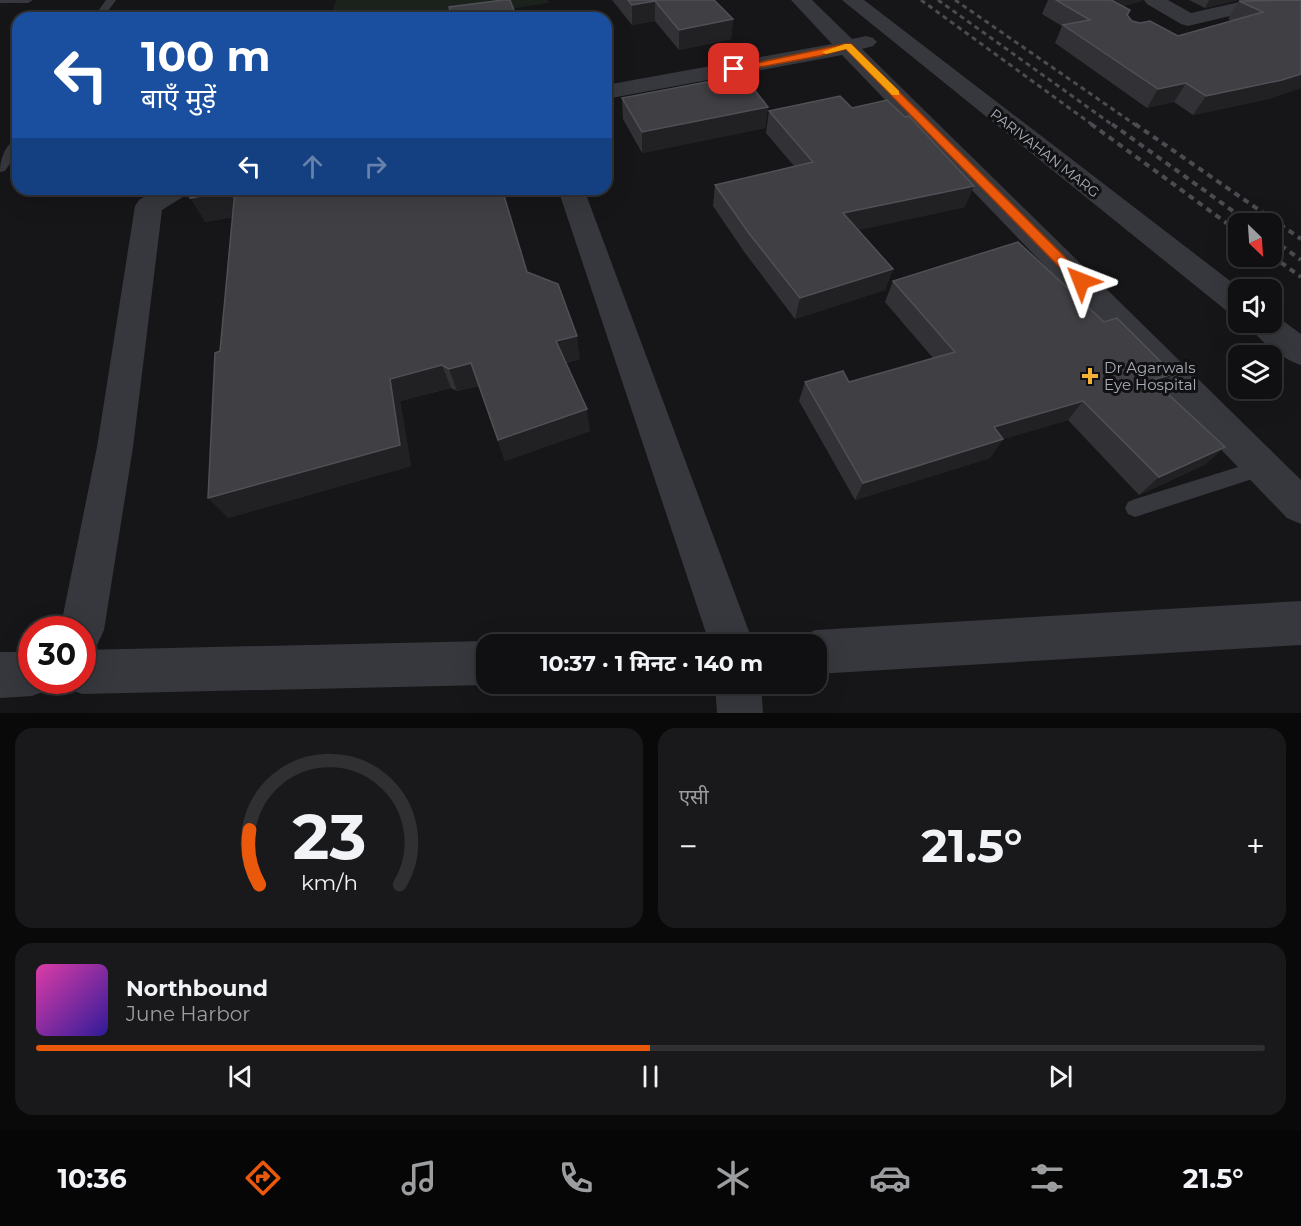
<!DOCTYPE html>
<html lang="hi">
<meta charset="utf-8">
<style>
:root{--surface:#101012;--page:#19191b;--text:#f1f3f6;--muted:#9c9d9f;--line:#303032;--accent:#ea580c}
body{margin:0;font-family:Montserrat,"Noto Sans Devanagari",sans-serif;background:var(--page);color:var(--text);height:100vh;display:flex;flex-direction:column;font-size:22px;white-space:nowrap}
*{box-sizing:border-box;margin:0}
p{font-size:20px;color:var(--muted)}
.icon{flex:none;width:33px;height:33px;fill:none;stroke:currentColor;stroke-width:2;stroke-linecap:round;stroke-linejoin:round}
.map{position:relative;height:713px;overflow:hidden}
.side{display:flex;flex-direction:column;gap:15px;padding:15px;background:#09090a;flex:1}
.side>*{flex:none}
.guide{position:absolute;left:12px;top:12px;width:600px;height:183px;border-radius:18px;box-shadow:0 6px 24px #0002,0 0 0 2px var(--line);background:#1a4fa0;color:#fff;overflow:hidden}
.needle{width:39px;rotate:155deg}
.fabs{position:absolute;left:1228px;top:213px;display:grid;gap:12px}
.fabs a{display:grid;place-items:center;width:54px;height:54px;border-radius:12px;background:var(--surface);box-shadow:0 6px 24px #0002,0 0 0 2px var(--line);font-size:30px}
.speed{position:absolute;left:18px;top:616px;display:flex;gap:12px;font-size:30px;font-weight:700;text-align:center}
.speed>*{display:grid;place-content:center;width:78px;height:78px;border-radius:50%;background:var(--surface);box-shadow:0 6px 24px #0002,0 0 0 2px var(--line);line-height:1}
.speed .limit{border:9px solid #d22;background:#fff;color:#111}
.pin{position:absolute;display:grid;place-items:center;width:51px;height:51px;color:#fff;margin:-26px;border-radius:12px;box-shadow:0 3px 9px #0006}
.me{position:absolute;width:66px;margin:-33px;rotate:315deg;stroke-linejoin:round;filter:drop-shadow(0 0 4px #0008)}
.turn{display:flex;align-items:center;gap:21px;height:126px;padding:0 30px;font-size:27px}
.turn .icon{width:78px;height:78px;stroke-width:2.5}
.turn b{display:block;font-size:42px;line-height:51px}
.lanes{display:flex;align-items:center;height:57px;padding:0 30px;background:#0003;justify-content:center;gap:30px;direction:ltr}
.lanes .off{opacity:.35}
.big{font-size:45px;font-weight:700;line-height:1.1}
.side .card{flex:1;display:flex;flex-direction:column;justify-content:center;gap:9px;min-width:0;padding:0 21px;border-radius:18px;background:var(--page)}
.side .dial{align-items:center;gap:0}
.dial svg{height:156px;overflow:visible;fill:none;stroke:var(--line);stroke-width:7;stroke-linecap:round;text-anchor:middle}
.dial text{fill:var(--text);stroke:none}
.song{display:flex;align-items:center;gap:18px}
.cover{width:72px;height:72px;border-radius:9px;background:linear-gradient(135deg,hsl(320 70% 55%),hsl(250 70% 35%))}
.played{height:6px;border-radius:3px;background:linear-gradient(90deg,var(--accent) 50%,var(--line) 50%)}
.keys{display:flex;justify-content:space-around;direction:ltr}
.heat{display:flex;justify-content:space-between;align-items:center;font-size:33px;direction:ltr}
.side .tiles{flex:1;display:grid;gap:15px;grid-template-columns:1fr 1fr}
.card:last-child{grid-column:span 2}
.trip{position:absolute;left:476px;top:634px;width:351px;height:60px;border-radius:18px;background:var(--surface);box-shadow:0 6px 24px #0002,0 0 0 2px var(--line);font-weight:700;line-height:60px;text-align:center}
.tab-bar{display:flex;height:96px;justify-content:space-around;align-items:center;background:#060607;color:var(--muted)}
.tab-bar .icon{width:42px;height:42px}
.tab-bar .selected{color:var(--accent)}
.tab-bar b{font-size:27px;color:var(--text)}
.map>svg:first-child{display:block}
.green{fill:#1c231d}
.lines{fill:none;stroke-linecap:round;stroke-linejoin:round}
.service{fill:#37383d;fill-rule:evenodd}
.minor{fill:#37383d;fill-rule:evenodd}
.tertiary{fill:#37383d;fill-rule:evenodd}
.rail-far1{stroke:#4a4c52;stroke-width:3;stroke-dasharray:5 4;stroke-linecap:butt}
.rail{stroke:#4a4c52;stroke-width:4;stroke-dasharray:6 5;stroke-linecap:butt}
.wall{fill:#323236}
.shaded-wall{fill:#212124}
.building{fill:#3f3f44;stroke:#4f5156;stroke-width:1.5}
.route{fill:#ea580c;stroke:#983908;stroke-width:1.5}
.slow{fill:#f59e0b}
.poi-dot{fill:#f2b134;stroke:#111113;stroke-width:2}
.labels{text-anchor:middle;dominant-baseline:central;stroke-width:6;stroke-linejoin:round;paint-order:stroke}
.far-street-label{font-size:14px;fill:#a8adb8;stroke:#111113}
.poi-label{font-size:15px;fill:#a8adb8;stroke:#111113;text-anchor:start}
</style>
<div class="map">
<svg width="1301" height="713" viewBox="0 0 1301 713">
<rect width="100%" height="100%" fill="#161618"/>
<path class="green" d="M 336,0 L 548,0 L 549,3 L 449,18 L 330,17 Z"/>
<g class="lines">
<path class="service" d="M 0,0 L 33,0 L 28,3 L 0,3 Z
M 106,0 L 116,0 L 103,18 L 93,18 Z
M 18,139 L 18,152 L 5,171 L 0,172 C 0,160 5,143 18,139 Z
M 1264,459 L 1271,461 L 1273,467 L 1271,473 L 1135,517 L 1128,514 L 1125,508 L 1128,502 L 1135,499 Z"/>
<path class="minor" d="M 791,0 L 812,0 L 852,39 L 866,36 L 873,38 L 877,42 L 873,46 L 862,49 L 1301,480 L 1301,524 L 1287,518 L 842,55 L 606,99 L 606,85 L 832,44 Z
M 842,0 L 864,0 L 1242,290 L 1239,290 L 1239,315 L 1228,312 Z
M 1144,0 L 1168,0 L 1191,13 L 1248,0 L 1283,0 L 1280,4 L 1188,26 L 1181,24 L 1147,4 Z
M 158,189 L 190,189 L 186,195 L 162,210 L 133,447 L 104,630 L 97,645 L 82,651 L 82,630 L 60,630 L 97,447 L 135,206 L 139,200 Z
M 558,189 L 584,189 L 754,645 L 710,645 Z
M 1272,313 L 1301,334 L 1301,365 C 1282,359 1257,340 1247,322 L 1272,322 Z
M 715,684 L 761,684 L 763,713 L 717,713 Z"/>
<path class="tertiary" d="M 1301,601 L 1301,645 L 816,674 L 816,645 L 797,645 L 800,636 L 816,630 Z
M 486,641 L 496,645 L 486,645 L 486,684 L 489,684 L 486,685 L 82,694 L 66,688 L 63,681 L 82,681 L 82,650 Z
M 0,652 L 32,652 L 32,681 L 52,681 L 48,690 L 32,696 L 0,698 Z"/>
<path class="rail-far1" d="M 921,0 L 1094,126
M 938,0 L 1114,126
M 955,0 L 1137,126"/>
<path class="rail" d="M 1091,124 L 1239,232
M 1112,124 L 1251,224
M 1135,124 L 1301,239
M 1272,239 L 1301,260
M 1272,256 L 1301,277"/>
</g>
<path class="wall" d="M 612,0 L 714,0 L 733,19 L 731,39 L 679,50 L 655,21 L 632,25 Z
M 1048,0 L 1143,0 L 1142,1 L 1123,6 L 1128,15 L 1132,21 L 1178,36 L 1232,21 L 1228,19 L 1239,1 L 1301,0 L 1301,88 L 1268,99 L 1193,115 L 1174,102 L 1147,108 L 1055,43 L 1062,26 L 1042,14 Z
M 1189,0 L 1238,0 L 1205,8 Z
M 622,98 L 768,107 L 765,128 L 642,153 L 623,119 Z
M 852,108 L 965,207 L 858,230 L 893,269 L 885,290 L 795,319 L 745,253 L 713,206 L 715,185 L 794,166 L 766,133 L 769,111 Z
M 191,189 L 527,272 L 580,359 L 566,363 L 590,431 L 505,461 L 479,386 L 457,391 L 451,388 L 400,401 L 411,466 L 228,518 L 220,351 L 233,217 L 205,222 Z
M 893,281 L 1161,387 L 1225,447 L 1204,465 L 1139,495 L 1068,420 L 1003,439 L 990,458 L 855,500 L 799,401 L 805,382 L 849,382 L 933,358 L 885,302 Z"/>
<path class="shaded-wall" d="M 1105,0 L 1143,0 L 1142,1 L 1099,13 Z
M 1209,0 L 1238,0 L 1205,8 Z
M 655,1 L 655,21 L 632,25 L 632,5 Z
M 733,19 L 731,39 L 679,50 L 679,30 Z
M 1301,74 L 1301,88 L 1268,99 L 1193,115 L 1206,96 Z
M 1186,83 L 1174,102 L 1147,108 L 1158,89 Z
M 768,107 L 765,128 L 642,153 L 642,132 Z
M 974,186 L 965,207 L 837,235 L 843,213 Z
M 235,190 L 249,214 L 205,222 L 190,198 Z
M 893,269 L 885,290 L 795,319 L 800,298 Z
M 577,336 L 580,359 L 560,364 L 556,341 Z
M 471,363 L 479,386 L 457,391 L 449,369 Z
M 442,365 L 451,388 L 400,401 L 411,466 L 228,518 L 208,498 L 390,379 Z
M 1173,374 L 1155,393 L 1153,380 Z
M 1083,401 L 1068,420 L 981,446 L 994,427 Z
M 587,409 L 590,431 L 505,461 L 498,440 Z
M 1003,439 L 990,458 L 855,500 L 863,483 Z
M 1225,447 L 1204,465 L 1139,495 L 1159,477 Z"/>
<path class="building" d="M 503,0 L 510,0 L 517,18 L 430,18 L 451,14 L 449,7 Z
M 628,0 L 714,0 L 733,19 L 679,30 L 655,1 L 632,5 Z
M 1056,0 L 1111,0 L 1130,10 L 1127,15 L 1132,21 L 1140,23 L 1150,21 L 1178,36 L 1263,12 L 1239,1 L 1301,0 L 1301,74 L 1282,80 L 1206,96 L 1186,83 L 1158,89 L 1063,25 L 1090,20 Z
M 743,75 L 768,107 L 642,132 L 622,98 Z
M 840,96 L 852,108 L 887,100 L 905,117 L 909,116 L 974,186 L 843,213 L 893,269 L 800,298 L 748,232 L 715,185 L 813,162 L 769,111 Z
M 191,189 L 502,189 L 527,272 L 558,284 L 577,336 L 556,341 L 587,409 L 498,440 L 471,363 L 449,369 L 442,365 L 390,379 L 400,445 L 208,498 L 215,353 L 220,351 L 235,190 L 190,198 Z
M 1018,242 L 1104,322 L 1117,318 L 1173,374 L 1153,380 L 1225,447 L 1159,477 L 1083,401 L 994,427 L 1003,439 L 863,483 L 805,382 L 843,371 L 849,382 L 955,352 L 893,281 Z"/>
<path class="route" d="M 845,44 L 851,44 L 1086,278 L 1087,281 L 1086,285 L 1077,285 L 846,49 L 819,56 L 734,72 L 729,69 Z"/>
<path class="slow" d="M 845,44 L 851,44 L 899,91 L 899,95 L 892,95 L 846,49 L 826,54 L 822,52 Z"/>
<path class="poi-dot" d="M1087 367h6v6h6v6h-6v6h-6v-6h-6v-6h6z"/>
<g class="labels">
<g class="far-street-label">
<text transform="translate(1045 153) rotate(38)">PARIVAHAN MARG</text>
</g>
<g class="poi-label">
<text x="1104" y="367">Dr Agarwals<tspan x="1104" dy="17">Eye Hospital</tspan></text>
</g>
</g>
</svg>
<div class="fabs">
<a><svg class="needle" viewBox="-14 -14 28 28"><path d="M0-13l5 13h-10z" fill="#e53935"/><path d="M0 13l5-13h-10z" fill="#9c9d9f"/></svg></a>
<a><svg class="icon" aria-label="sound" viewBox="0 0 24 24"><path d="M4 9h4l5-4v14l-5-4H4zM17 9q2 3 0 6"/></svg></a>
<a><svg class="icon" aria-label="layers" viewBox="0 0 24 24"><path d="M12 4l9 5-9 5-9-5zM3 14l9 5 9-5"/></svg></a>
</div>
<div class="speed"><div class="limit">30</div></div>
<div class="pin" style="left:734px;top:69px;background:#d93025"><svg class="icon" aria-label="arrive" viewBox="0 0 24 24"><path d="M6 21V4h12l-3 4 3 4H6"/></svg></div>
<svg class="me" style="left:1081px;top:281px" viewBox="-20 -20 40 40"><path d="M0-17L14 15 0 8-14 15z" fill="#ea580c" stroke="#fff" stroke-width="4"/></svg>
<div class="trip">10:37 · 1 मिनट · 140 m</div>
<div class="guide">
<div class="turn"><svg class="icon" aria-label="left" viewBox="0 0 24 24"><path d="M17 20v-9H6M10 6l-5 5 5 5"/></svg><div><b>100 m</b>बाएँ मुड़ें</div></div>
<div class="lanes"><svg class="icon" aria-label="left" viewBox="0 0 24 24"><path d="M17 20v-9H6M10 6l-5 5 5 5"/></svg><svg class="icon off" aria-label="ahead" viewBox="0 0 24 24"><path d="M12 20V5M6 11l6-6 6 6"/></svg><svg class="icon off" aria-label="right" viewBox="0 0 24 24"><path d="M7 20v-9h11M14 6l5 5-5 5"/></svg></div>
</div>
</div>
<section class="side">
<div class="tiles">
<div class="card dial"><svg viewBox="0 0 100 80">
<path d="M14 69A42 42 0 1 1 86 69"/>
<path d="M14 69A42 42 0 0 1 9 41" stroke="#ea580c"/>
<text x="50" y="56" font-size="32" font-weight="700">23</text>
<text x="50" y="72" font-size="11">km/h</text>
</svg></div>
<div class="card"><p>एसी</p>
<div class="heat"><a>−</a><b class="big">21.5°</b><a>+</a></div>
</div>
<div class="card">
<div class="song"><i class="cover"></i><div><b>Northbound</b><p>June Harbor</p></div></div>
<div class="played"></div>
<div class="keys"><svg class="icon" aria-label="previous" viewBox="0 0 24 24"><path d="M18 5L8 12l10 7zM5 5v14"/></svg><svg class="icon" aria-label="pause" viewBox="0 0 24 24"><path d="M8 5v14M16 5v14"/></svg><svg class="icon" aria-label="next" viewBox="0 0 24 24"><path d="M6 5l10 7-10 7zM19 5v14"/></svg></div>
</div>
</div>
</section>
<nav class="tab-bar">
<b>10:36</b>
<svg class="icon selected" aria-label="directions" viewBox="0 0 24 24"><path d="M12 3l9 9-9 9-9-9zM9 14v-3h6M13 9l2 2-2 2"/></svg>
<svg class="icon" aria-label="music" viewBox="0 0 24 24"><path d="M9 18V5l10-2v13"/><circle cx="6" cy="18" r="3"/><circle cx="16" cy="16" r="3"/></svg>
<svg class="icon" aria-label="phone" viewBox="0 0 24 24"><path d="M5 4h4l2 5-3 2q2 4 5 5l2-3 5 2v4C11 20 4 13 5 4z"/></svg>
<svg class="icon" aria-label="climate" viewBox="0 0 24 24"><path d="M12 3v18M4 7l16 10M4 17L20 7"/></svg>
<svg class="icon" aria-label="car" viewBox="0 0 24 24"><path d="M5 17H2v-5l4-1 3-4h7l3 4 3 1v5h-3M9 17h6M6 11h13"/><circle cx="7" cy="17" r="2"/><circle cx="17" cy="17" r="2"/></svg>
<svg class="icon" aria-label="filters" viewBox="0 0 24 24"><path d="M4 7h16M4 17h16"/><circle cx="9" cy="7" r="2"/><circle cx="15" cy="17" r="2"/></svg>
<b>21.5°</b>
</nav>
